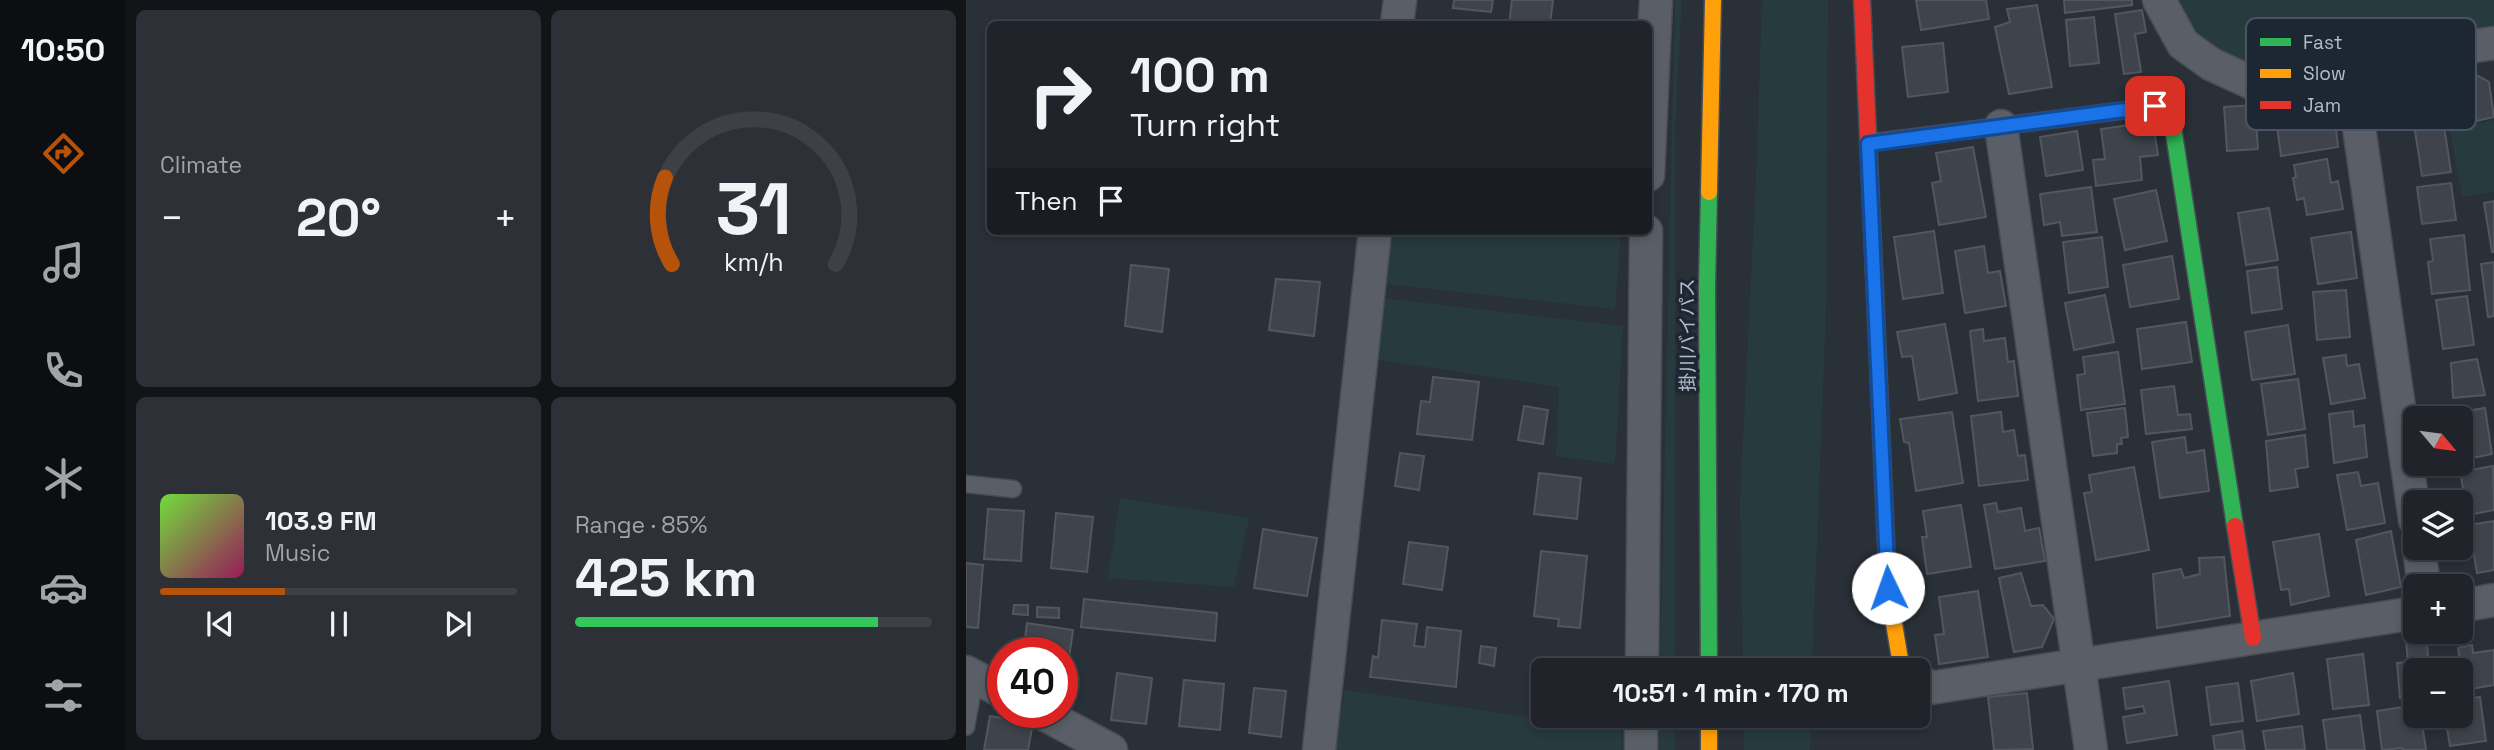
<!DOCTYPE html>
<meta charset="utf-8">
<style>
:root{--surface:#20242a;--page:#2d3036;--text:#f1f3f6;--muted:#a2a4a8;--line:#3d4147;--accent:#b45309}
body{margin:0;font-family:"Space Grotesk","Noto Sans JP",sans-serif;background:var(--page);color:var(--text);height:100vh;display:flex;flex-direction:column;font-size:26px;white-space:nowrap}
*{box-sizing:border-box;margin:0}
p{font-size:23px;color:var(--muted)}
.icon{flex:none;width:38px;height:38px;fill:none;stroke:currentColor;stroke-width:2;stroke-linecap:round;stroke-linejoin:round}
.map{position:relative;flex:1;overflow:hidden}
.details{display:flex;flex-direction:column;gap:10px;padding:10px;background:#121417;width:840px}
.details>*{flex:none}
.guide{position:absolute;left:21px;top:21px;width:665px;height:214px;border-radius:10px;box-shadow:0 4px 10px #0003,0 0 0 2px var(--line);background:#20242a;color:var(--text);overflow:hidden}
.needle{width:46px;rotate:119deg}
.fabs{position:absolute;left:1437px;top:406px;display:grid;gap:14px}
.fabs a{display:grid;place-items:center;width:70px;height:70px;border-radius:10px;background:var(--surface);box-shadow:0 4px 10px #0003,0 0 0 2px var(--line);font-size:35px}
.speed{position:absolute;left:21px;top:637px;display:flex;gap:14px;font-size:35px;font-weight:700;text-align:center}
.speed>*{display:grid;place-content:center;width:91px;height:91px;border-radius:50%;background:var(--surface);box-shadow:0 4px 10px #0003,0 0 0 2px var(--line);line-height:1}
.speed .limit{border:10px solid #d22;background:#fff;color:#111}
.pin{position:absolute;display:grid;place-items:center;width:60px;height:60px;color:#fff;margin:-30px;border-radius:14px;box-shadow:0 4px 10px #0006}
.me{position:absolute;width:77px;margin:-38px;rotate:357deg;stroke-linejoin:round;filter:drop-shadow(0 0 5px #0008)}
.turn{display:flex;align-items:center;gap:24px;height:147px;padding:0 28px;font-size:32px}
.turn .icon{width:91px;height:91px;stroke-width:2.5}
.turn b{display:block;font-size:49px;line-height:60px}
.then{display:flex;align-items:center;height:66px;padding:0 28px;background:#0003;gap:14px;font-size:26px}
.big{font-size:52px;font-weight:800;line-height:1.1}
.details .card{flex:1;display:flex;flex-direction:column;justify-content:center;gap:10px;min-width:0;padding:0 24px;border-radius:10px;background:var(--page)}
.details .dial{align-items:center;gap:0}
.dial svg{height:182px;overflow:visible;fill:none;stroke:var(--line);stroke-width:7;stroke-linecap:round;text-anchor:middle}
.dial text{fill:var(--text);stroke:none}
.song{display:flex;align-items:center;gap:21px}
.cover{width:84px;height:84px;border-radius:10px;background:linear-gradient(135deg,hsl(100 70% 55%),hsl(330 70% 35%))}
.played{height:7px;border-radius:4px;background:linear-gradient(90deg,var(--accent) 35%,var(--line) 35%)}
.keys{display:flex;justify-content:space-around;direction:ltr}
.heat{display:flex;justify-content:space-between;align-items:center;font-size:38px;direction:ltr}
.charge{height:10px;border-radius:5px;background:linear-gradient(90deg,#34c759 85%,var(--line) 0)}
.details .tiles{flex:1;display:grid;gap:10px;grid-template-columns:repeat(2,1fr)}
.trip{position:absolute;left:565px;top:658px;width:399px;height:70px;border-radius:10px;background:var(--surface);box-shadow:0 4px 10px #0003,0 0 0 2px var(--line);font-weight:800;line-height:70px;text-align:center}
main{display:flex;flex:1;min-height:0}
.tab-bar{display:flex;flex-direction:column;width:126px;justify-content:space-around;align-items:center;background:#0d0e11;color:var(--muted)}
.tab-bar .icon{width:49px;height:49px}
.tab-bar .selected{color:var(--accent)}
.tab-bar b{font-size:32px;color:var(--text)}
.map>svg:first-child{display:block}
.green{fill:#273a3e}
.building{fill:#3f444c;stroke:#52575f;stroke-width:2}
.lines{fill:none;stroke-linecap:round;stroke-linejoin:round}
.lane-casing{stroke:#484c55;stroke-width:19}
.street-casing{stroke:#484c55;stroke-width:35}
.fast-casing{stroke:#484c55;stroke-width:19}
.slow-casing{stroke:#484c55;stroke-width:19}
.jam-casing{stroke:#484c55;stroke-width:19}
.lane{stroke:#5a5e66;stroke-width:16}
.street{stroke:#5a5e66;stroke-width:32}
.fast{stroke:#30b455;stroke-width:16}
.slow{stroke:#ff9f0a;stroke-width:16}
.jam{stroke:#e5322d;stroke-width:16}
.route-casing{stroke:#114b97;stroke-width:18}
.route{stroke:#1a73e8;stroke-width:12}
.labels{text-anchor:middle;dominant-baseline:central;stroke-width:7;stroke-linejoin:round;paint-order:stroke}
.street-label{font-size:19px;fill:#b4bcc9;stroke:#1d2633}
.key{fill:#1d2633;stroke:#4a5360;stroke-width:2}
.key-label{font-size:19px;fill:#b4bcc9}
</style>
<main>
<nav class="tab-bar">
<b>10:50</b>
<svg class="icon selected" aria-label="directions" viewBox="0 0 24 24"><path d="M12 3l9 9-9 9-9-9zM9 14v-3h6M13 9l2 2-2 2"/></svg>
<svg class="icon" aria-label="music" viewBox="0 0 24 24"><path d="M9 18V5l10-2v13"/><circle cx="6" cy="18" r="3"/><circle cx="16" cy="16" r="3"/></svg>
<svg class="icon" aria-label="phone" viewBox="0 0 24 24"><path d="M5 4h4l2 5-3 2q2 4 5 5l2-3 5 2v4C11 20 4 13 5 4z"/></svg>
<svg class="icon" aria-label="climate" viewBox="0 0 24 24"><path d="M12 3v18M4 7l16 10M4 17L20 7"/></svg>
<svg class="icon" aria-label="car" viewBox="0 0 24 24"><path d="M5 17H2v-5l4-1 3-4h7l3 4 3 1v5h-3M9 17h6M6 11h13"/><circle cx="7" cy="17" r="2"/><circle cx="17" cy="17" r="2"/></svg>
<svg class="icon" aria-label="filters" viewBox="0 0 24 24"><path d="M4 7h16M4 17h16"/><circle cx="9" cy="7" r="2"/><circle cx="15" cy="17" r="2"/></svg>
</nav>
<section class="details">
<div class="tiles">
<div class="card"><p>Climate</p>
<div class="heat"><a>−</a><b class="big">20°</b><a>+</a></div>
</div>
<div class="card dial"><svg viewBox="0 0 100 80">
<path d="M14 69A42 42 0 1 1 86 69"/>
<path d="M14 69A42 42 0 0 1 11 31" stroke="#b45309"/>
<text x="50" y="56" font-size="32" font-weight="700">31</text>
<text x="50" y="72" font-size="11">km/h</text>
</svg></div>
<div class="card">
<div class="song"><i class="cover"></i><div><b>103.9 FM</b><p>Music</p></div></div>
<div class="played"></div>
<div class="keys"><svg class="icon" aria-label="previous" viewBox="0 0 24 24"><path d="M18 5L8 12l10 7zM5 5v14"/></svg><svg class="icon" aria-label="pause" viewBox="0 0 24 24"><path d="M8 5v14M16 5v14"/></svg><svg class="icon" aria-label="next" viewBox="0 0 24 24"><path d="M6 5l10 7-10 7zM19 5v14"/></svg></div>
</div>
<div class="card"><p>Range · 85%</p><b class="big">425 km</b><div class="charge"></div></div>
</div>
</section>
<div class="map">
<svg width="1528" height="750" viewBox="0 0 1528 750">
<rect width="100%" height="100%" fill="#2a3038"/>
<path class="green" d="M 709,0 L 716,0 L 709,128 L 709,670 L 694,670 Z
M 796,0 L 862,0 L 860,312 L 846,670 L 777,670 L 774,502 L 791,155 Z
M 1193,0 L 1528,0 L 1528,43 L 1359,82 L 1236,57 Z
M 1528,120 L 1528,192 L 1496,197 L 1484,130 Z
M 425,231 L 655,231 L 649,309 L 419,284 Z
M 418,298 L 657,326 L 649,464 L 590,456 L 593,387 L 407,359 Z
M 154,498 L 283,518 L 268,587 L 142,578 Z
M 379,690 L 656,731 L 656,750 L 369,750 Z
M 693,716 L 709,716 L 709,750 L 692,750 Z
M 778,716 L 845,716 L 844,750 L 778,750 Z"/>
<path class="building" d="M 488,0 L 527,0 L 525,12 L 487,8 Z
M 546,0 L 587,0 L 584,24 L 543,24 Z
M 950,0 L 1020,0 L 1023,19 L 955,30 Z
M 1098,0 L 1166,0 L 1166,5 L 1099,13 Z
M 1071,5 L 1086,87 L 1043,94 L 1029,27 L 1044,22 L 1041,9 Z
M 1176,10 L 1180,32 L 1169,34 L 1175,72 L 1158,74 L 1149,14 Z
M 1128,17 L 1133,63 L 1104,66 L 1100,20 Z
M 977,43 L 982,92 L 942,97 L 936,47 Z
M 1505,72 L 1523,82 L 1528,117 L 1493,125 L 1483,77 Z
M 1339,99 L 1343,124 L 1369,121 L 1372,147 L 1315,156 L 1308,104 Z
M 1289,105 L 1292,149 L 1261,151 L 1258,107 Z
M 1178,123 L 1179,130 L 1188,129 L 1192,155 L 1174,157 L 1176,180 L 1130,186 L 1127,160 L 1139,159 L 1135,129 Z
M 1478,126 L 1485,172 L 1456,176 L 1449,131 Z
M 1111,131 L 1117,170 L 1080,176 L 1074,137 Z
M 1007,147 L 1020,217 L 973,225 L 966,183 L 975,181 L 970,153 Z
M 1361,159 L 1365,183 L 1372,181 L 1377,209 L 1341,215 L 1338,198 L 1331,200 L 1327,178 L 1330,177 L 1328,165 Z
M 1485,183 L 1490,220 L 1456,224 L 1451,187 Z
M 1125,187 L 1131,232 L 1096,236 L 1094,222 L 1078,225 L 1074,194 Z
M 1190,190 L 1201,241 L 1159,250 L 1148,199 Z
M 1528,201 L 1528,252 L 1526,252 L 1518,203 Z
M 1303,208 L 1312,260 L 1280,265 L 1272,213 Z
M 968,231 L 977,293 L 937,299 L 928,237 Z
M 1385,232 L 1391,278 L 1352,284 L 1345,238 Z
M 1498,235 L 1504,290 L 1466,294 L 1462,262 L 1467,261 L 1464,239 Z
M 1136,237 L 1142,287 L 1103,293 L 1097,242 Z
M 1018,246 L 1022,273 L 1034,271 L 1040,306 L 999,313 L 989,251 Z
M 1206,256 L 1213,299 L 1164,307 L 1157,265 Z
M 1528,262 L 1528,316 L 1522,317 L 1515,264 Z
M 165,265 L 203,269 L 196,332 L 159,326 Z
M 1311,267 L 1316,309 L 1286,313 L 1281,271 Z
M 310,279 L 354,282 L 348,336 L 303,330 Z
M 1380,290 L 1384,337 L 1351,340 L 1347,292 Z
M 1139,295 L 1148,342 L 1108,350 L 1099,303 Z
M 1501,296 L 1508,345 L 1477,349 L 1470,300 Z
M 1220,322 L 1226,362 L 1176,369 L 1171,329 Z
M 979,324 L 991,393 L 953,400 L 946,356 L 936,357 L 931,332 Z
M 1322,325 L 1329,374 L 1286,380 L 1279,332 Z
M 1017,329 L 1018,341 L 1039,338 L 1042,362 L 1048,361 L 1052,396 L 1012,401 L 1004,331 Z
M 1152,352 L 1159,404 L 1115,410 L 1111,375 L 1119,374 L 1117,357 Z
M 1380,355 L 1381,366 L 1393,364 L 1399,398 L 1365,404 L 1357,358 Z
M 1511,359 L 1519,395 L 1487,398 L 1485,363 Z
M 467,377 L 513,382 L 506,440 L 451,434 L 455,401 L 464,402 Z
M 1332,379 L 1339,429 L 1302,435 L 1295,384 Z
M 1208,386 L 1212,415 L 1224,414 L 1226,429 L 1180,434 L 1175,390 Z
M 558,406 L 582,410 L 577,444 L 552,440 Z
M 1159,408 L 1162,437 L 1155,438 L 1156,444 L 1151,444 L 1151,453 L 1127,456 L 1121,413 Z
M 1519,408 L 1526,454 L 1496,460 L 1494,418 L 1489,418 L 1488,413 Z
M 1387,411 L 1388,427 L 1398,425 L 1401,457 L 1368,463 L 1363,414 Z
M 986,412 L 997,483 L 950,491 L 943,443 L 938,442 L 934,419 Z
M 1035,412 L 1037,432 L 1048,430 L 1052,456 L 1059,455 L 1062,480 L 1013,486 L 1005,416 Z
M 1339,435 L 1342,467 L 1329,469 L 1332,487 L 1304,491 L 1300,441 Z
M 1219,437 L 1221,453 L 1238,450 L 1243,491 L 1194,498 L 1186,442 Z
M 434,453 L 458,456 L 453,490 L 429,486 Z
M 1527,466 L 1528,510 L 1502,515 L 1494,472 Z
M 1168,467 L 1183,550 L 1130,560 L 1118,493 L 1126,492 L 1123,475 Z
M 1392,472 L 1395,486 L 1412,483 L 1419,523 L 1381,530 L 1371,475 Z
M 573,473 L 615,478 L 611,519 L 568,514 Z
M 1030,503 L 1032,512 L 1055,508 L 1059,531 L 1073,528 L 1079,561 L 1029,569 L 1018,505 Z
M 995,505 L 1005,567 L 961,574 L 956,537 L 961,537 L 957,511 Z
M 22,509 L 58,511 L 55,561 L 18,559 Z
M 90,513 L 127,517 L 121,572 L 85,568 Z
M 1528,521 L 1528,570 L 1511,573 L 1503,525 Z
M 297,529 L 351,538 L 341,596 L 288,588 Z
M 1425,531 L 1435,587 L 1400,595 L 1390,540 Z
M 1353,534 L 1363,596 L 1325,605 L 1323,589 L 1315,590 L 1307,542 Z
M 443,542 L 482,547 L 476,590 L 437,584 Z
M 575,551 L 621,556 L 614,628 L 592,626 L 593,619 L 568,616 Z
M 1258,557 L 1264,616 L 1191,628 L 1187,574 L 1215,569 L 1218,578 L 1234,574 L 1233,558 Z
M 0,563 L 17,565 L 12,628 L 0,627 Z
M 1055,573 L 1065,606 L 1077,605 L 1088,619 L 1076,647 L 1048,652 L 1033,578 Z
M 1012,591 L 1022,657 L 973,664 L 969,635 L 978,634 L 973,597 Z
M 118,599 L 251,613 L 249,641 L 115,627 Z
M 48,605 L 62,605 L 62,615 L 47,614 Z
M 71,607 L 93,608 L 93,618 L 71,617 Z
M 416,620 L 451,624 L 448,646 L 459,647 L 461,627 L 495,631 L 490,687 L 404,677 L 407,656 L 412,658 Z
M 61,623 L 107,630 L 101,672 L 96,672 L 96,653 L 57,653 Z
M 1461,639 L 1462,658 L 1466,658 L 1467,670 L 1449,670 L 1449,696 L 1434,698 L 1431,663 L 1442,662 L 1440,641 Z
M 1506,645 L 1507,653 L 1528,650 L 1528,685 L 1499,690 L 1492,648 Z
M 515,646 L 530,648 L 528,666 L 513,663 Z
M 1397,654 L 1403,705 L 1367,709 L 1361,659 Z
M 623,661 L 658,663 L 657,670 L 622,670 Z
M 151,673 L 186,678 L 180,724 L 145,720 Z
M 1327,673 L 1333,714 L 1291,721 L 1285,681 Z
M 218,680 L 258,684 L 254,730 L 213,726 Z
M 1203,681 L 1211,735 L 1161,743 L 1157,717 L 1179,713 L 1177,706 L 1160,709 L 1157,688 Z
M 1272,683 L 1277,721 L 1245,725 L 1240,687 Z
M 288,688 L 320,691 L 315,737 L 283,733 Z
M 1061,693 L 1067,749 L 1028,750 L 1022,697 Z
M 1514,697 L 1520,741 L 1484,746 L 1479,716 L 1494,716 L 1494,700 Z
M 1449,705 L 1449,716 L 1455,716 L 1460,750 L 1437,750 L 1436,748 L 1416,750 L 1411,711 Z
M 1394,715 L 1399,750 L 1361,750 L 1357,720 Z
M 24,716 L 67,723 L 62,750 L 18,750 Z
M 1336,726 L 1339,750 L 1300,750 L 1297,731 Z
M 1276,731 L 1279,750 L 1249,750 L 1247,736 Z"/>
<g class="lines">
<g class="lane-casing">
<path id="lane" d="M 0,484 L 47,489
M 0,727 L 9,677"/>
</g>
<g class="street-casing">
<path id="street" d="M 1193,0 L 1217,44 L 1245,64 L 1284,82 L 1323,87 L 1359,82 L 1406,61 L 1528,43
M 431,24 L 434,0
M 1385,71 L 1449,520
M 1035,126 L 1125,750
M 682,175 L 690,0
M 1453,548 L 1458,586
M 1494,606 L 1528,600
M 676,670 L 680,231
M 0,672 L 37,692
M 952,679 L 964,688 L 1449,613
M 74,712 L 145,750
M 353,750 L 409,231
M 675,750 L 675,716"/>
</g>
<g class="fast-casing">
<path id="fast" d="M 1184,107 L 1189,106 L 1206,121 L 1269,526
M 743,192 L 741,286 L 743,670"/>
</g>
<g class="slow-casing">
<path id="slow" d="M 743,192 L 747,0
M 908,271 L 922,588 L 935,665 L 942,670
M 743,716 L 743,750"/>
</g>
<g class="jam-casing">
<path id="jam" d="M 896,0 L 908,271
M 902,143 L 1184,107
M 1269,526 L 1287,638"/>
</g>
<use href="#lane" class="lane"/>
<use href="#street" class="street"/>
<use href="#fast" class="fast"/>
<use href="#slow" class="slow"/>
<use href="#jam" class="jam"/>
</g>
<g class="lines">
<g class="route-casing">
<path id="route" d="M 922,588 L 902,144 L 1189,106"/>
</g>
<use href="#route" class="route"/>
</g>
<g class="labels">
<g class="street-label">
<text transform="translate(721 335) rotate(-90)">掛川バイパス</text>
</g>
</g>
<rect x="1280" y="18" width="230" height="112" rx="10" class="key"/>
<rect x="1294" y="38" width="31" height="8" fill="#30b455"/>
<rect x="1294" y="69" width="31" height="9" fill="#ff9f0a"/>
<rect x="1294" y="101" width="31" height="8" fill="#e5322d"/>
<g class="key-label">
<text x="1337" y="49">Fast</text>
<text x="1337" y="80">Slow</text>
<text x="1337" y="112">Jam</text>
</g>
</svg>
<div class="fabs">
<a><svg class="needle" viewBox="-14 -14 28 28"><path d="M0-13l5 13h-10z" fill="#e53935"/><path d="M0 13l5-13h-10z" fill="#a2a4a8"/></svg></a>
<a><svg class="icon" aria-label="layers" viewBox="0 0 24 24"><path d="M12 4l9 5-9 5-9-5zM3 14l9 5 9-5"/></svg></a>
<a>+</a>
<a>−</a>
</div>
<div class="speed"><div class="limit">40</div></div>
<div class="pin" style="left:1189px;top:106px;background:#d93025"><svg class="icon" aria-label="arrive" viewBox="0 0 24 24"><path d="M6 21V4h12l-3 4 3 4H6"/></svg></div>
<svg class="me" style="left:922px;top:588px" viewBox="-20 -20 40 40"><circle r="19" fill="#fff"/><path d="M0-13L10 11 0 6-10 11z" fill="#1a73e8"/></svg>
<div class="trip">10:51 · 1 min · 170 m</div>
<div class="guide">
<div class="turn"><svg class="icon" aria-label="right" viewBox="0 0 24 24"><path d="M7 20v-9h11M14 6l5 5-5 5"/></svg><div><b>100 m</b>Turn right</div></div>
<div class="then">Then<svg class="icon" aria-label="arrive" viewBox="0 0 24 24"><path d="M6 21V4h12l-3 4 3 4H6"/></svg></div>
</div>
</div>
</main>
